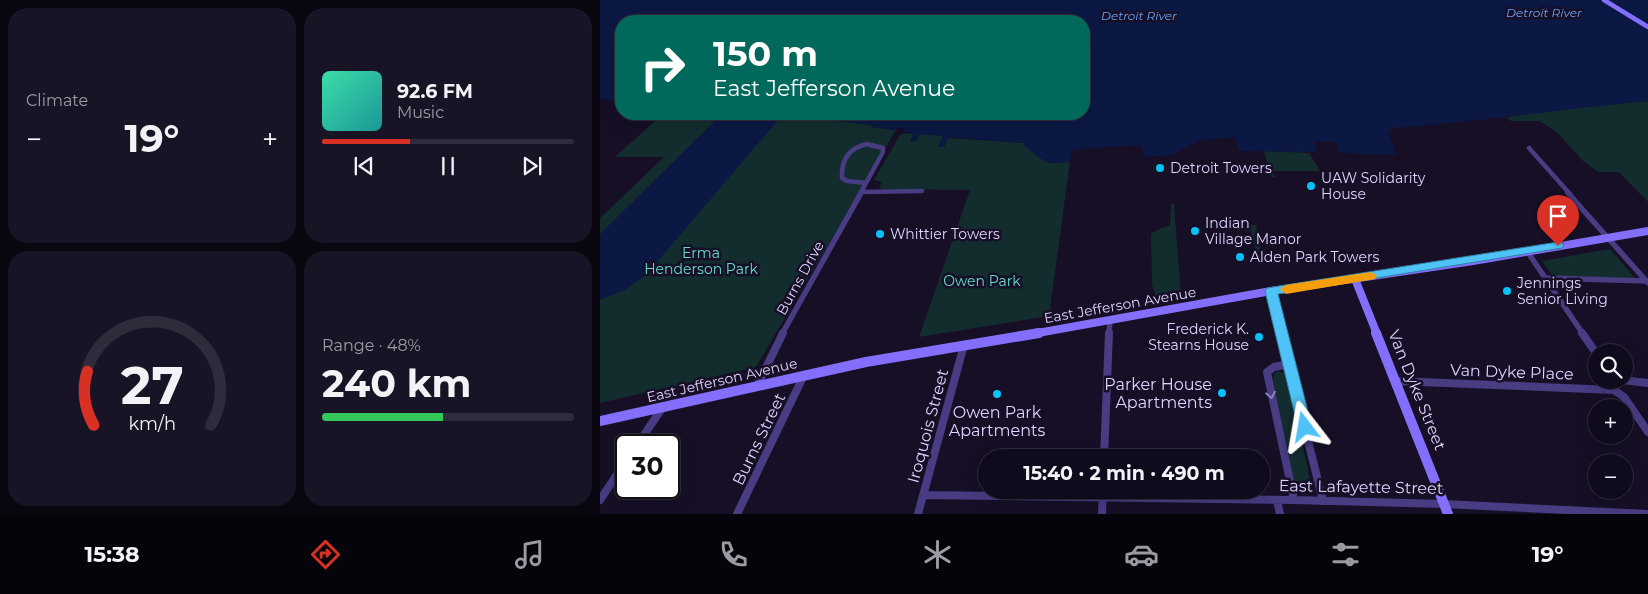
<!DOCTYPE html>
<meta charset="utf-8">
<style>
:root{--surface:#100b1c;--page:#191425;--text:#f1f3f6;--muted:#9c9ba3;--line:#302b3b;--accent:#d93025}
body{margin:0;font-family:Montserrat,sans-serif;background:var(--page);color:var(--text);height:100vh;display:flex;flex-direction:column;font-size:19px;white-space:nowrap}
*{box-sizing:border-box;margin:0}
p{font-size:16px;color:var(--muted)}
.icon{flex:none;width:28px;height:28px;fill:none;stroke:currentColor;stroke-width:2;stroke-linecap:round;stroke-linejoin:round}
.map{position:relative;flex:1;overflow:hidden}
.side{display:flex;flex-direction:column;gap:8px;padding:8px;background:#09060f;width:600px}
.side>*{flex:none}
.banner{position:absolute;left:15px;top:15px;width:475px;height:105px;border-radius:20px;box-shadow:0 5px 20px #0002,0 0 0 1px var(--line);background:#00695c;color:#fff;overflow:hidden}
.tools{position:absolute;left:988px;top:344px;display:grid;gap:10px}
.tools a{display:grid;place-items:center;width:45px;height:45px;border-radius:50%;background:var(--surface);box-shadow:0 5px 20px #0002,0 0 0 1px var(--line);font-size:25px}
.speed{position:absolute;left:15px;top:434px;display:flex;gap:10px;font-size:25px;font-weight:700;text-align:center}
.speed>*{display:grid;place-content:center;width:65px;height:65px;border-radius:50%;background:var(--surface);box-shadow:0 5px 20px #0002,0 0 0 1px var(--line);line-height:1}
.speed .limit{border:2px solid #111;border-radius:8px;background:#fff;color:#111}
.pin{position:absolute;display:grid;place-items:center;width:42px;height:42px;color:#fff;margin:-51px -21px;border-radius:50% 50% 50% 0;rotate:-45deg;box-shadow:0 0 5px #0007}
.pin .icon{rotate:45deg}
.me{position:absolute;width:55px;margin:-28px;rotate:346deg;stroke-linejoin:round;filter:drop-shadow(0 0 4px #0008)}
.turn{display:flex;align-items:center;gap:18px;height:105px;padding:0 15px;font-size:22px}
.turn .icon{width:65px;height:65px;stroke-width:2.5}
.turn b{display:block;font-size:35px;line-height:42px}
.big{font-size:38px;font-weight:700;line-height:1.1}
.side .tile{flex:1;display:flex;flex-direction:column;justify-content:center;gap:8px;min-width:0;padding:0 18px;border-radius:20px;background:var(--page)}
.side .dial{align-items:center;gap:0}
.dial svg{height:130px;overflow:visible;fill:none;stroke:var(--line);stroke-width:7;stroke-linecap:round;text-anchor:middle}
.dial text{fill:var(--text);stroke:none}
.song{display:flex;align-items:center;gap:15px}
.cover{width:60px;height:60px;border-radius:8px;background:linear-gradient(135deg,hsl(160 70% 55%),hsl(180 70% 35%))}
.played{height:5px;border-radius:2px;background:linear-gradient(90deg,var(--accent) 35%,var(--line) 35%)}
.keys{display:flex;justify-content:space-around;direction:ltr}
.heat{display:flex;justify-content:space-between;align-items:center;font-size:28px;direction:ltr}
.charge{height:8px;border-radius:4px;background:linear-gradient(90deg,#34c759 48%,var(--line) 0)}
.side .tiles{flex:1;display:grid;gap:8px;grid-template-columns:repeat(2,1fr)}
.trip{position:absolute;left:378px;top:449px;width:292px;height:50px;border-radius:25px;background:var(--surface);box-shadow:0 5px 20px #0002,0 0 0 1px var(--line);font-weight:700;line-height:50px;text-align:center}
.menu{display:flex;height:80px;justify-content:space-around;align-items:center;background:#06040b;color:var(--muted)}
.menu .icon{width:35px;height:35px}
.menu .selected{color:var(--accent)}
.menu b{font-size:22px;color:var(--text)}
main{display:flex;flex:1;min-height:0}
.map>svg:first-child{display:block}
.green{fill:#132d2f}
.water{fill:#0b1843}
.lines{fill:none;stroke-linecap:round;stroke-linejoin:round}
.street-far2{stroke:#483c83;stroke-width:4.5}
.street-far1{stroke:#483c83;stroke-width:5.5}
.street{stroke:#483c83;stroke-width:8}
.secondary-far2{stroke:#846efc;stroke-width:4.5}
.secondary-far1{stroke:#846efc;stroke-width:8}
.secondary{stroke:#846efc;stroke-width:10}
.oneway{stroke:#8c81ba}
.route{fill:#4fc3f7;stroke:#337fa1}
.slow{fill:#f59e0b}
.poi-dot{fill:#05c2fa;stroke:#160f26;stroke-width:2}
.labels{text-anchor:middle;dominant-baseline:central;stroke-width:5;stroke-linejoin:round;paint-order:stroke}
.far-water-label{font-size:12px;font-style:italic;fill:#65a3fc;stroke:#160f26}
.poi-label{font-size:14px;fill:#dfd5fe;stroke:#160f26;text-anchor:start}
.park-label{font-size:14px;fill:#62ddce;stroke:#160f26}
.street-label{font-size:14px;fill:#dfd5fe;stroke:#160f26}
.near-street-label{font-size:16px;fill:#dfd5fe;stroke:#160f26}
.near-poi-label{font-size:16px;fill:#dfd5fe;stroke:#160f26;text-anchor:end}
</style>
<main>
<section class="side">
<div class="tiles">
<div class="tile"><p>Climate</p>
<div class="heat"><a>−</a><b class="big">19°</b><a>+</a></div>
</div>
<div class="tile">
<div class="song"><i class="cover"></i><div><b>92.6 FM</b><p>Music</p></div></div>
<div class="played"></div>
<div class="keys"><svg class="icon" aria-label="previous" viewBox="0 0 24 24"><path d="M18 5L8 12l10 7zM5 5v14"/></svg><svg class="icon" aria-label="pause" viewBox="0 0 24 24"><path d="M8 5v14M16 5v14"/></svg><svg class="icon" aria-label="next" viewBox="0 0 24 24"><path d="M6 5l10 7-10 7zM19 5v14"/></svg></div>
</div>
<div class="tile dial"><svg viewBox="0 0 100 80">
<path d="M14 69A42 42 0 1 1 86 69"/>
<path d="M14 69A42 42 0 0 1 10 36" stroke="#d93025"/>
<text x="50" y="56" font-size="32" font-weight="700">27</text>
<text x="50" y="72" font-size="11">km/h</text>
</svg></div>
<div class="tile"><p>Range · 48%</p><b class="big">240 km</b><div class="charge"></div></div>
</div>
</section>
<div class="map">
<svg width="1048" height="514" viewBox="0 0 1048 514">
<rect width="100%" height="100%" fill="#160f26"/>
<path class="green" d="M 1048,101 L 1048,202 L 1019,172 L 998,172 L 983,161 L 957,132 L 939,121 L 911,121 L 907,117 L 956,110 Z
M 63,114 L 181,114 L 273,125 L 272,127 L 296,130 L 156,367 L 0,403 L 0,218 L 64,157 L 15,157 Z
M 304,133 L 314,134 L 310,140 L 319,134 L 343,136 L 339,147 L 344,147 L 348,138 L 424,143 L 447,163 L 470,162 L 449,316 L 319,337 L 370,190 L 279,189 L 282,182 L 274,180 L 300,135 Z
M 664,151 L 709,153 L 720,171 L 673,171 L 675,177 L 671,177 Z
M 571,204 L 574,204 L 581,294 L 556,297 L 552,285 L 551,234 L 555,231 L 570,225 Z
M 644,225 L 656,225 L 663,258 L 657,255 L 651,231 L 645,231 Z
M 1010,249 L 1035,278 L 953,276 L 942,261 Z
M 678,371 L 687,374 L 711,484 L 710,488 L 705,491 L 695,486 L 673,379 L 674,374 Z"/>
<path class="water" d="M 0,0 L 1048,0 L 1048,101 C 963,109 878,122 794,128 L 788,132 L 796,153 L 792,155 L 740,153 L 736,142 L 714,141 L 717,152 L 639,151 L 635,137 L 601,140 L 571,155 L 543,157 L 542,145 L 473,149 L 470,162 L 447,163 L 423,145 L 424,143 L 348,137 L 344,147 L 338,147 L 343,136 L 320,134 L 316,141 L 310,141 L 314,133 L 303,132 L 305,128 L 298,128 L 296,130 L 271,127 L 272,125 L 189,115 L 179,119 L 46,275 L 25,290 L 0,300 L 0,234 L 122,114 L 484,114 L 484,21 L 21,21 L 21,100 L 0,99 Z"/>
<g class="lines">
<path class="street-far2" d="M 267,144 L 283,148 L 283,152 L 266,183 L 247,181 L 242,178 C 241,160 249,148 267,144 Z
M 929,148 L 970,194
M 261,192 L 322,191
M 260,194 L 266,183"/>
<path class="street-far1" d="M 968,193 L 1048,283
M 927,251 L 983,334
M 945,278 L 1047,281
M 671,291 L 682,334
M 182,334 L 261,193
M 509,334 L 510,321"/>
<path class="street" d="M 681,333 L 723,501
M 982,333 L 996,353
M 689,364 L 674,367 L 667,372 L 694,500
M 1022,380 L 1048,383
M 796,381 L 1014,390 L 1024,397 L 1048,432
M 157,386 L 183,333
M 37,445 L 63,407
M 504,458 L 509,333
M 323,495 L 694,500 L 844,504 L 1048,514
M 0,500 L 26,461
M 677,500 L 680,514
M 137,514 L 204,375
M 318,514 L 364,345
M 502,514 L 503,490"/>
<path class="secondary-far2" d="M 1004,0 L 1048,27"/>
<path class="secondary-far1" d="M 755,279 L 777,334
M 432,334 L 671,291 L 873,261 L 1048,231"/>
<path class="secondary" d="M 776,333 L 848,514
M 0,421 L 266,362 L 439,333"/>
</g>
<defs><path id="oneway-chevron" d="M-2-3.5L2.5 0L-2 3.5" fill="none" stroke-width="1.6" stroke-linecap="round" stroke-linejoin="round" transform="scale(1.25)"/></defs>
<use class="oneway" href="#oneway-chevron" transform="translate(671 395) rotate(79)"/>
<path class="route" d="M 958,242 L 962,243 L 964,246 L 962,248 L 678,294 L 712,427 L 710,432 L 705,434 L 699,432 L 665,291 L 667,288 Z"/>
<path class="slow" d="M 771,272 L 777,276 L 775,279 L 686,294 L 680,289 L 686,285 Z"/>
<g class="poi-dot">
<circle cx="560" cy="168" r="5"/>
<circle cx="711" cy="186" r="5"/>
<circle cx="595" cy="231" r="5"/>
<circle cx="280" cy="234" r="5"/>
<circle cx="640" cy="257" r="5"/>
<circle cx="907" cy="291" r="5"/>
<circle cx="659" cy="337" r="5"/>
<circle cx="622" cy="393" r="5"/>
<circle cx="397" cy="394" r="5"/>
</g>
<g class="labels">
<g class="far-water-label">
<text x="944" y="12">Detroit River</text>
<text x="539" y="15">Detroit River</text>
</g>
<g class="poi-label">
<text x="570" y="168">Detroit Towers</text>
<text x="721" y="178">UAW Solidarity<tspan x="721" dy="16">House</tspan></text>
<text x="605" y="223">Indian<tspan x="605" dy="16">Village Manor</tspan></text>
<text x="290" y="234">Whittier Towers</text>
<text x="650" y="257">Alden Park Towers</text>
<text x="917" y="283">Jennings<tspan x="917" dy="16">Senior Living</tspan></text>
<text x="649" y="329" text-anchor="end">Frederick K.<tspan x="649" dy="16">Stearns House</tspan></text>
</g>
<g class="park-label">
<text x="101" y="253">Erma<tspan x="101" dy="16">Henderson Park</tspan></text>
<text x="382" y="281">Owen Park</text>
</g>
<g class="street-label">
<text transform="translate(200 278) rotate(-61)">Burns Drive</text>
<text transform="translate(520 305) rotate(-10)">East Jefferson Avenue</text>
<text transform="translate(122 380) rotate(-13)">East Jefferson Avenue</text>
</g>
<g class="near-street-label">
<text transform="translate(912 372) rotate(2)">Van Dyke Place</text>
<text transform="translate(817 390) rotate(68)">Van Dyke Street</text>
<text transform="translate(328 426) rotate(-75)">Iroquois Street</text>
<text transform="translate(159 439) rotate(-64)">Burns Street</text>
<text transform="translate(761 487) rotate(1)">East Lafayette Street</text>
</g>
<g class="near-poi-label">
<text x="612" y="384">Parker House<tspan x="612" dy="18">Apartments</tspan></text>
<text x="397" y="412" text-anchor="middle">Owen Park<tspan x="397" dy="18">Apartments</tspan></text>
</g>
</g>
</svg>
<div class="tools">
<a><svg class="icon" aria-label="search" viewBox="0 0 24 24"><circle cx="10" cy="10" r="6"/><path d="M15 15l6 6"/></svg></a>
<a>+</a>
<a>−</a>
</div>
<div class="speed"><div class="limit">30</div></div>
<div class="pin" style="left:958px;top:246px;background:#d93025"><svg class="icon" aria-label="arrive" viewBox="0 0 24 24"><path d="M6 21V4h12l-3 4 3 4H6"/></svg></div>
<svg class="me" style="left:705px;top:427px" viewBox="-20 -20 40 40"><path d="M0-17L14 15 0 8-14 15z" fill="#4fc3f7" stroke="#fff" stroke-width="4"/></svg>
<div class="trip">15:40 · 2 min · 490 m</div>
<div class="banner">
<div class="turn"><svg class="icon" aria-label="right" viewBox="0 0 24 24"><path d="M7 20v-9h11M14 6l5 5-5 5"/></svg><div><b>150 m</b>East Jefferson Avenue</div></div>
</div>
</div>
</main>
<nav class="menu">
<b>15:38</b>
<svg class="icon selected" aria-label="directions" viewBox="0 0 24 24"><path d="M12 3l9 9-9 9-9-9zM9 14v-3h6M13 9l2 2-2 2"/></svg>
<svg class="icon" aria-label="music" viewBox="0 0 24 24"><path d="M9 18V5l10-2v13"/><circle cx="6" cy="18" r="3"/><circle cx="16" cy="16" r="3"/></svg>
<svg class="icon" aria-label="phone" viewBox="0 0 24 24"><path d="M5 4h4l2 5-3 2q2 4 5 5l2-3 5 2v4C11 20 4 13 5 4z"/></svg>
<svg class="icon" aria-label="climate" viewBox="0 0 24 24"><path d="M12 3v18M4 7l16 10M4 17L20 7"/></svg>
<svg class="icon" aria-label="car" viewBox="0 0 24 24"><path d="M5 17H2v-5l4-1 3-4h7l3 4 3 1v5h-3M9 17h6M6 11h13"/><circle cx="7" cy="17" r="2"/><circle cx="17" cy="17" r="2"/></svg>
<svg class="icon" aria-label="filters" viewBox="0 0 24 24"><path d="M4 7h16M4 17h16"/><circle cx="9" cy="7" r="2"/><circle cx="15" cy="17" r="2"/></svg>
<b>19°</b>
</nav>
